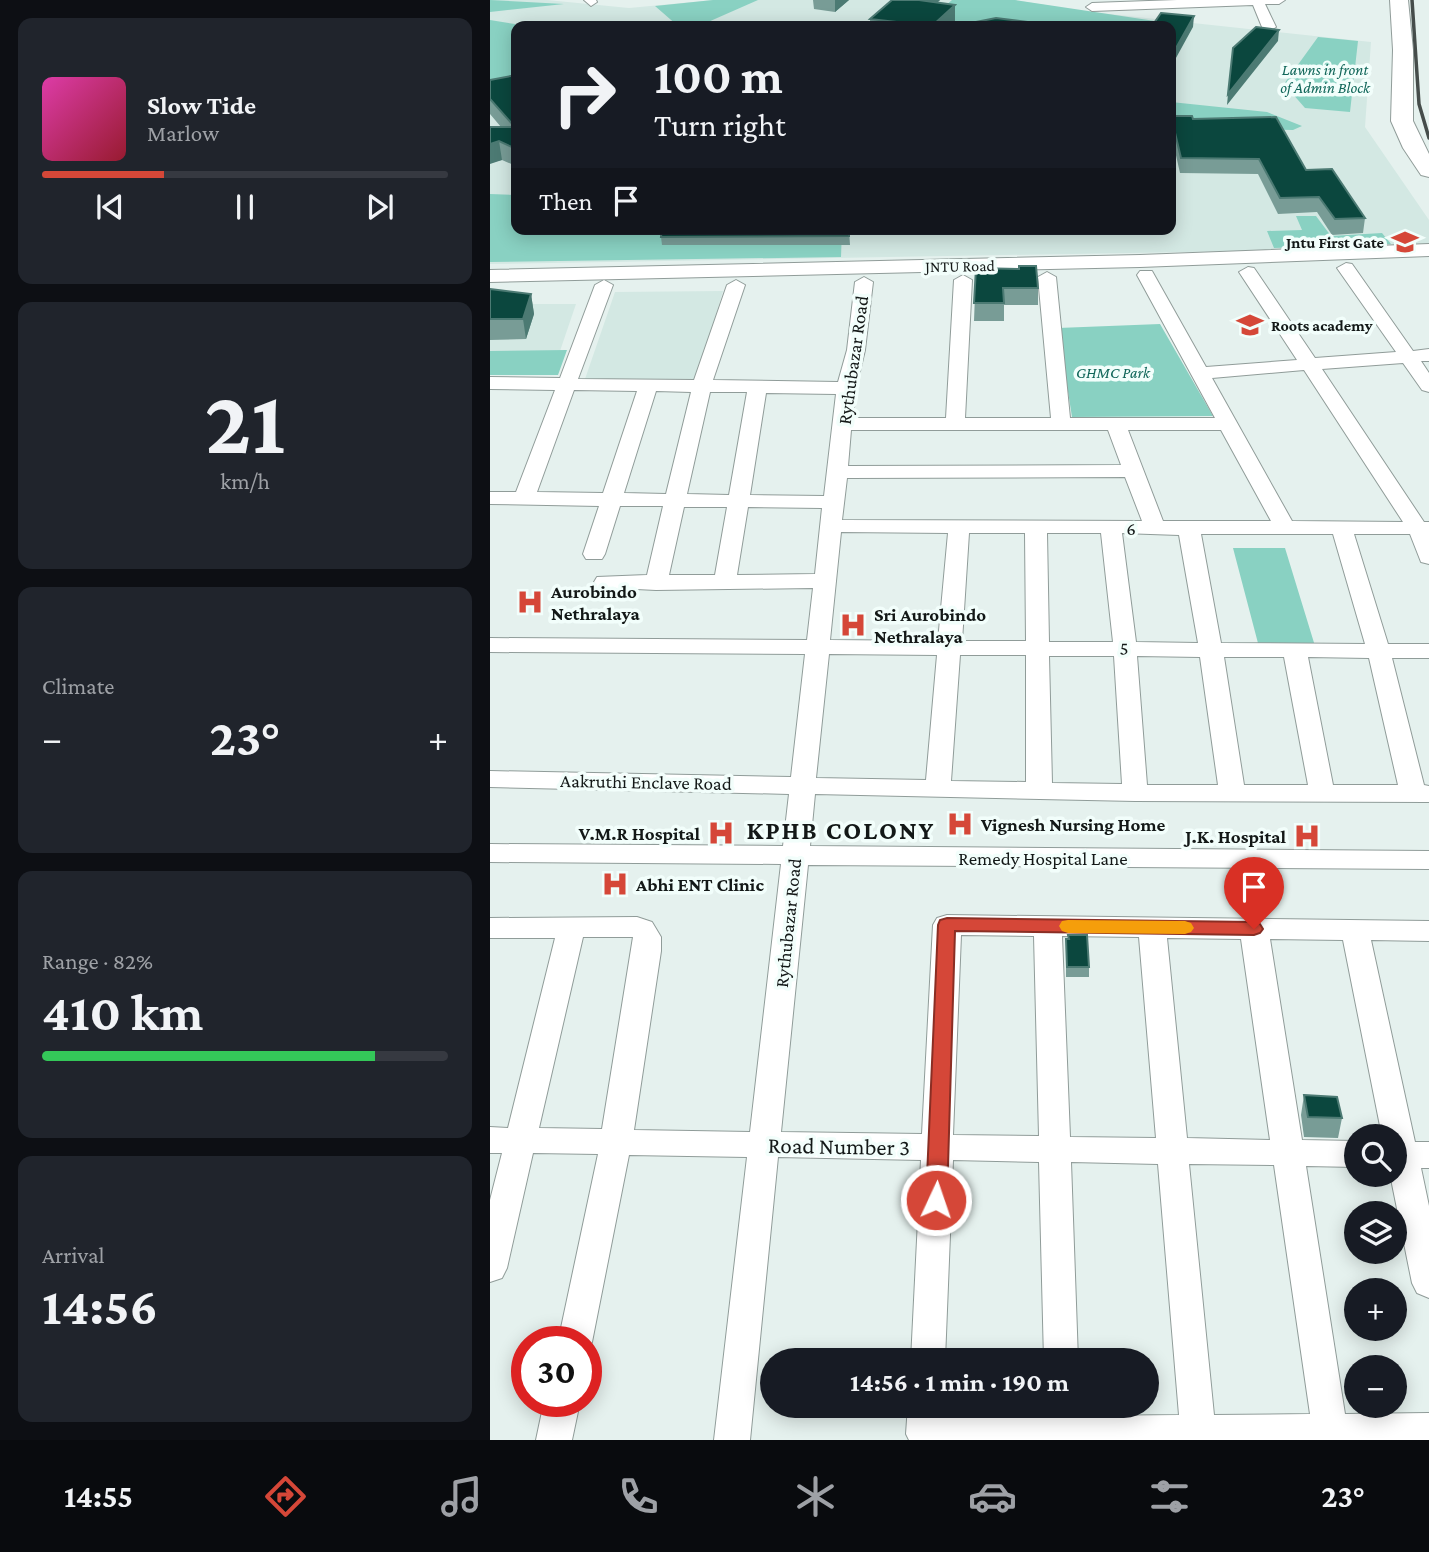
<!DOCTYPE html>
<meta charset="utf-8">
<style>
:root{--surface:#171b24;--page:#20242c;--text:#f1f3f6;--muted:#9ea1a6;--line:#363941;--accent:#d54738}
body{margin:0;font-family:"Crimson Pro",serif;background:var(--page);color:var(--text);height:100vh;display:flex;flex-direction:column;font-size:26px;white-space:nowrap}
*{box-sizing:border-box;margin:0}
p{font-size:23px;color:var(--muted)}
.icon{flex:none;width:38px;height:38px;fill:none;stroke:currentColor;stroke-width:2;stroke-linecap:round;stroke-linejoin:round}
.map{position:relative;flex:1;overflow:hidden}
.panel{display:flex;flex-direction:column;gap:18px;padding:18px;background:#0d0f14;width:490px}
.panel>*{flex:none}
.banner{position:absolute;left:21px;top:21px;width:665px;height:214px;border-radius:14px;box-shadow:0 4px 18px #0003;background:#171b24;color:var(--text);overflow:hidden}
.buttons{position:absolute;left:854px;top:1124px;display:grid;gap:14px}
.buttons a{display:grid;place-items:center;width:63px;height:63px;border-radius:50%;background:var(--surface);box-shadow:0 4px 18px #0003;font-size:35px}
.speed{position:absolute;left:21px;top:1326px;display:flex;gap:14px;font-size:35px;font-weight:700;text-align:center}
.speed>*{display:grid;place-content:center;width:91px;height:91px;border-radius:50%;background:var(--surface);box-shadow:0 4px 18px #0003;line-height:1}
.speed .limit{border:10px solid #d22;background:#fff;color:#111}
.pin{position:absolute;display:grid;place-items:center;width:60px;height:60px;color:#fff;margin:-72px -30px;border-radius:50% 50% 50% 0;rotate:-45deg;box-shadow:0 0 7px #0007}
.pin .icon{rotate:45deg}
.me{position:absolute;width:77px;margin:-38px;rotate:3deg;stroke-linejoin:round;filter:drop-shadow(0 0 5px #0008)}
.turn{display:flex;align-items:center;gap:24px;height:147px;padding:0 28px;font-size:32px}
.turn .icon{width:91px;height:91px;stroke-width:2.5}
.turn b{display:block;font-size:49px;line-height:60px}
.then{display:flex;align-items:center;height:66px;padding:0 28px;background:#0003;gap:14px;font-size:26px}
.big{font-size:52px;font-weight:700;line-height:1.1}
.panel .card{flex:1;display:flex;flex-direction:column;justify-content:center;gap:10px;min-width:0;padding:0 24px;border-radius:14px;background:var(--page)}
.panel .dial{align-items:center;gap:0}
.dial b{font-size:91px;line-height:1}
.song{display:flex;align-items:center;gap:21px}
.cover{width:84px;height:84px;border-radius:10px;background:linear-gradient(135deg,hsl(320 70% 55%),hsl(350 70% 35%))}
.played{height:7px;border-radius:4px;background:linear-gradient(90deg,var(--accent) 30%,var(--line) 30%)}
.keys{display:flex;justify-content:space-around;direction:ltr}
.heat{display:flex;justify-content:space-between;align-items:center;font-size:38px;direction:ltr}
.charge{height:10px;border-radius:5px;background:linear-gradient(90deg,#34c759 82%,var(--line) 0)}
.trip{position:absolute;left:270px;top:1348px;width:399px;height:70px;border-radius:35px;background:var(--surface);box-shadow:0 4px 18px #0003;font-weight:700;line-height:70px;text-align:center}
.dock{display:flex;height:112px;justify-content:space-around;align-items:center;background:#090b0e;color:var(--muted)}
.dock .icon{width:49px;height:49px}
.dock .on{color:var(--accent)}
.dock b{font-size:32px;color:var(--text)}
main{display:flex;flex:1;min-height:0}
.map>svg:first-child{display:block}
.built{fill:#d3e8e3;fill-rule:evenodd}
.green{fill:#89d1c2}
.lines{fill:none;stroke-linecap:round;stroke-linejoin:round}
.minor-casing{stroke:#909c99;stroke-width:2}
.major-casing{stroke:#909c99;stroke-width:2}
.highway-casing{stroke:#909c99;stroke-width:2}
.minor{fill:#fff;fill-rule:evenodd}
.major{fill:#fff;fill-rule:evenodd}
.highway{fill:#fff;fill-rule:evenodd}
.rail{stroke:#464d4b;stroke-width:3.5}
.wall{fill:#789c96}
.shaded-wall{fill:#4c7a73}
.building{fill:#0b473e;stroke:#4c7a73;stroke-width:2}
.route{fill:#d54738;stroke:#8a2e24;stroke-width:2}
.slow{fill:#f59e0b}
.labels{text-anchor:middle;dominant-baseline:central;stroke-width:7;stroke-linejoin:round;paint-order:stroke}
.far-park-label{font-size:16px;font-style:italic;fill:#106659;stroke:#f2fefb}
.far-poi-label{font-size:16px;font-weight:bold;fill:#131817;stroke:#f2fefb;text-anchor:end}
.far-street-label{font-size:16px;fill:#131817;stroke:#f2fefb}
.street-label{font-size:19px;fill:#131817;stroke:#f2fefb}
.poi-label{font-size:19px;font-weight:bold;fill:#131817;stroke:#f2fefb;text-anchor:start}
.near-street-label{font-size:23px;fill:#131817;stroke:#f2fefb}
.district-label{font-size:26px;font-weight:bold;letter-spacing:2px;fill:#131817;stroke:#f2fefb}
</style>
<main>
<section class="panel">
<div class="card">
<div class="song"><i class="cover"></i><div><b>Slow Tide</b><p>Marlow</p></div></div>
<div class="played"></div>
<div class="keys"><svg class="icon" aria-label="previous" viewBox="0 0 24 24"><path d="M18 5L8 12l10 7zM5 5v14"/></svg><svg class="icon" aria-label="pause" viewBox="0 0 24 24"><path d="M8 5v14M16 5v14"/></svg><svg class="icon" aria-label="next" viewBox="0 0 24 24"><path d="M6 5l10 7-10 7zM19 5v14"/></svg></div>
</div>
<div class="card dial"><b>21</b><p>km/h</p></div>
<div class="card"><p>Climate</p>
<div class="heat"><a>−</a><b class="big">23°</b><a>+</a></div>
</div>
<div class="card"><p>Range · 82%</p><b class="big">410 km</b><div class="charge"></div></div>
<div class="card"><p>Arrival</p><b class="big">14:56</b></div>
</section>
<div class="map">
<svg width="939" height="1440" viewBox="0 0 939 1440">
<rect width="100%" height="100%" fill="#e5f1ee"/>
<path class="built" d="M 0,0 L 57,0 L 139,8 L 224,0 L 525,0 L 591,11 L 881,42 L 875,127 L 939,220 L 939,244 L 810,250 L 0,264 ZM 26,26 L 681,26 L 681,229 L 26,229 Z
M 233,291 L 207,380 L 95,379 L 125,292 Z
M 0,304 L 86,304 L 70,351 L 0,351 Z"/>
<path class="green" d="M 0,0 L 74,4 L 0,12 Z
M 223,0 L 268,0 L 209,26 L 188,26 L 165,6 Z
M 462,0 L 525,0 L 665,21 L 659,26 L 472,26 L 475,23 L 441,18 Z
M 0,20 L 25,24 L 27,26 L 26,88 L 0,93 Z
M 828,37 L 868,41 L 860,112 L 815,108 L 794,84 Z
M 681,102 L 777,112 L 812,126 L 803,130 L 681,128 Z
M 0,194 L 26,195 L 26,229 L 352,229 L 351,257 L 0,262 Z
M 806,216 L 826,216 L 841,236 L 892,233 L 901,244 L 784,248 L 777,231 L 812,230 Z
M 670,324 L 723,416 L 582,417 L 568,328 Z
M 77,350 L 68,375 L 0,375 L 0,351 Z
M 743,548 L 795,548 L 825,646 L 769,647 Z"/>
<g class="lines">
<g class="minor-casing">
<path id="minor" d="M 94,0 L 106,0 L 107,2 L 101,6 Z
M 687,0 L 795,0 L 789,4 L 775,4 L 786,27 L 779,31 L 772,27 L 763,5 L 602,11 L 596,7 L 602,3 Z
M 856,263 L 862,264 L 923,351 L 939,349 L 939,361 L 931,361 L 939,373 L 939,392 L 932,390 L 913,363 L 832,369 L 934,522 L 939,522 L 939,564 L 931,562 L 920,534 L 864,534 L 898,644 L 939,644 L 939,658 L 902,658 L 934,785 L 939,786 L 939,802 L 645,801 L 325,794 L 320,846 L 939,851 L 939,869 L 318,865 L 291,1132 L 432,1134 L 443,925 L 447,918 L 457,915 L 939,921 L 939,941 L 881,940 L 925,1142 L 939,1142 L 939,1168 L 931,1168 L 939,1206 L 939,1298 L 927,1293 L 922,1283 L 900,1174 L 905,1174 L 905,1136 L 892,1136 L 853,940 L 780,939 L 812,1140 L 866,1141 L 866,1167 L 816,1166 L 855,1414 L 939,1413 L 939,1440 L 419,1440 L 416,1434 L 418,1405 L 454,1405 L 453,1417 L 554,1416 L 554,1405 L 590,1405 L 590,1416 L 689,1415 L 668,1164 L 581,1162 L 588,1360 L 554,1360 L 549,1162 L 463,1160 L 455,1360 L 421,1360 L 431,1160 L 288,1157 L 260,1440 L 224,1440 L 257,1157 L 139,1155 L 102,1342 L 96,1353 L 96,1342 L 68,1342 L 108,1154 L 43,1153 L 17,1268 L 12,1278 L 0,1282 L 0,1200 L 12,1153 L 0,1153 L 0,1127 L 18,1128 L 65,938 L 0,938 L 0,918 L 147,917 L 162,922 L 171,937 L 171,951 L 144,1130 L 260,1132 L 291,864 L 0,862 L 0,844 L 293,846 L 299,794 L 0,787 L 0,771 L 301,777 L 315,654 L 0,652 L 0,638 L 317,640 L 323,588 L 166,590 L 107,587 L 104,582 L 107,577 L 157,575 L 173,506 L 130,506 L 115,554 L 112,559 L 96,559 L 93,554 L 109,506 L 0,504 L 0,492 L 26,492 L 65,390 L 0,389 L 0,377 L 70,378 L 105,285 L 114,280 L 123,285 L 88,379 L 204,380 L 237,285 L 246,280 L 255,285 L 223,380 L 348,382 L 357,350 L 365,282 L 374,277 L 383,282 L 375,350 L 366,388 L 363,418 L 456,418 L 464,280 L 473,275 L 482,280 L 475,418 L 561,418 L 548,277 L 557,272 L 566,277 L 580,418 L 725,418 L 647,275 L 650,271 L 662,271 L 716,367 L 807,360 L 749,272 L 758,267 L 764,268 L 825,358 L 906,352 L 847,268 ZM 814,370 L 913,522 L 802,521 L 722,378 ZM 84,390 L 147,391 L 113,493 L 47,492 ZM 166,391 L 201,392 L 176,494 L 134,493 ZM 220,392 L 257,392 L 239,495 L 197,494 ZM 276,393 L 346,394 L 334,496 L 260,495 ZM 361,430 L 618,430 L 631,465 L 358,466 ZM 638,430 L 731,430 L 781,521 L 673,521 ZM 635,477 L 652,521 L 352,520 L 357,478 ZM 194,507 L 237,507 L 225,575 L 179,575 ZM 258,507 L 332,508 L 325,574 L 247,575 ZM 351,532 L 458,533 L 448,641 L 340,640 ZM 479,533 L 535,533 L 536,641 L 472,641 ZM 557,533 L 611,533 L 623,642 L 559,642 ZM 632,533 L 689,535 L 708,643 L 646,642 ZM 711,534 L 843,534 L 875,644 L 731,643 ZM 339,654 L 447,655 L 436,780 L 326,778 ZM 470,655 L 536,655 L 536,782 L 461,781 ZM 559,656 L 624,656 L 632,784 L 562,783 ZM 647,656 L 710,657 L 728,785 L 657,785 ZM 734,657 L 794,657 L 818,785 L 754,785 ZM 818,657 L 879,658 L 908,785 L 843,785 ZM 471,935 L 544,936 L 549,1136 L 463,1135 ZM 572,936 L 649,937 L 666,1138 L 580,1137 ZM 93,937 L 143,937 L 112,1129 L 49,1128 ZM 677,938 L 751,939 L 780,1140 L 697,1138 ZM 699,1164 L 784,1165 L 820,1414 L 724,1415 Z
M 54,1402 L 90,1402 L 82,1440 L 46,1440 Z"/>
</g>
<g class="major-casing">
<path id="major" d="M 939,244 L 939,256 L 650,267 L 0,282 L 0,270 L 650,255 Z"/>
</g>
<g class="highway-casing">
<path id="highway" d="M 900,0 L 918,0 L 923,50 L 923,121 L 939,154 L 939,177 L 931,175 L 913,148 L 901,121 L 903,50 Z"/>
</g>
<use href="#minor" class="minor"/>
<use href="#major" class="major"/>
<use href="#highway" class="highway"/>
<path class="rail" d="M 922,0 L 929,104 L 939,138"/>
</g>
<path class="wall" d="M 323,0 L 359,0 L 345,12 L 324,9 Z
M 402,0 L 450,0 L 447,3 L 465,5 L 465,23 L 462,26 L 380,26 L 380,19 Z
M 26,75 L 26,166 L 12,160 L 2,162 L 11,127 L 0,114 L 0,80 Z
M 681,116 L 703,119 L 816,170 L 875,218 L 873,233 L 842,235 L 827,212 L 788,214 L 768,174 L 690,173 L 681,133 Z
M 359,229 L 360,245 L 172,245 L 171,237 Z
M 486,268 L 548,288 L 548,305 L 514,305 L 514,321 L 484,321 Z
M 0,289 L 41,294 L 44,314 L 36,339 L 0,340 Z
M 576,939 L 599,967 L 599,977 L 576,977 Z
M 814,1095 L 852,1118 L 848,1138 L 814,1137 L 811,1115 Z"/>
<path class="shaded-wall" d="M 345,0 L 359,0 L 345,12 Z
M 429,0 L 450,0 L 429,19 Z
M 465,5 L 465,23 L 462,26 L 442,26 Z
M 704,16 L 703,27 L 681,67 L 681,57 Z
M 789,30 L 788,41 L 737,105 L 738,94 Z
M 9,141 L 12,160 L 0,164 L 0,144 Z
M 41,294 L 44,314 L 36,339 L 33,319 Z"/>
<path class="building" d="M 402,0 L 429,0 L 465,5 L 442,26 L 380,19 Z
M 671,13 L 704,16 L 681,57 L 681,26 L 662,26 Z
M 506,18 L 569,26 L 483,26 L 481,23 Z
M 766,27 L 789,30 L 738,94 L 743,48 Z
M 26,75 L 26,149 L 9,141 L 0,144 L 0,127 L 25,127 L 0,99 L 0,80 Z
M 681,116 L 702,116 L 703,119 L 786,117 L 816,170 L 842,169 L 875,218 L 845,219 L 829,197 L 790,198 L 769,159 L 691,158 Z
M 172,229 L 359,229 L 359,236 L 171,237 Z
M 529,266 L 546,266 L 548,288 L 513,288 L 514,303 L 484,303 L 486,268 L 529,269 Z
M 0,289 L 41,294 L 33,319 L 0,319 Z
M 578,935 L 597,935 L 599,967 L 577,967 L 576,939 L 579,939 Z
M 814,1095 L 847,1097 L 852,1118 L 818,1117 Z"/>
<path class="route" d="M 457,918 L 764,922 L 770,924 L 773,929 L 770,933 L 764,935 L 465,931 L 457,1200 L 454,1207 L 446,1209 L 439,1207 L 436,1200 L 448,925 L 450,920 Z"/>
<path class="slow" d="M 578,920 L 695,921 L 701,923 L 704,928 L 701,932 L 695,934 L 578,933 L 572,931 L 569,926 L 572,921 Z"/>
<defs>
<g id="university-bare" transform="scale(2.1)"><path d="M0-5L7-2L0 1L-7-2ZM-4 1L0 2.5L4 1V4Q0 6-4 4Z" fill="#d54738" stroke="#f2fefb" stroke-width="2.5" paint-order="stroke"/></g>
<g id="hospital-bare" transform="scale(2.1)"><path d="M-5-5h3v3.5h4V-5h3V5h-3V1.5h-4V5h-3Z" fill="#d54738" stroke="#f2fefb" stroke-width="2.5" paint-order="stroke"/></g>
</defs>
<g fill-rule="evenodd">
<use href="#university-bare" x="915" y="242"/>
<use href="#university-bare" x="760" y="325"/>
<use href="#hospital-bare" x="40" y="602"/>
<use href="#hospital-bare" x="363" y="625"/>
<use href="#hospital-bare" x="470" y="824"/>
<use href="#hospital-bare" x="231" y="833"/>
<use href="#hospital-bare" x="817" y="836"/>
<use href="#hospital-bare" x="125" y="884"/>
</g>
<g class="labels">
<g class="far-park-label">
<text x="835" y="69">Lawns in front<tspan x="835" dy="18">of Admin Block</tspan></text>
<text x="623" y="372">GHMC Park</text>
</g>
<g class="far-poi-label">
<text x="894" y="242">Jntu First Gate</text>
<text x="781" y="325" text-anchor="start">Roots academy</text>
</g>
<g class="far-street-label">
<text transform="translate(470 266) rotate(-1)">JNTU Road</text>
</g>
<g class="street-label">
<text transform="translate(363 360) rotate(-82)">Rythubazar Road</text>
<text x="641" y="528">6</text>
<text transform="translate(634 648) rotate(1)">5</text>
<text transform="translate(156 782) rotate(1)">Aakruthi Enclave Road</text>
<text x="553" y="858">Remedy Hospital Lane</text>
<text transform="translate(298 923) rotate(-84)">Rythubazar Road</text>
</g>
<g class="poi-label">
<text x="61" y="591">Aurobindo<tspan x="61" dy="22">Nethralaya</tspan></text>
<text x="384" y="614">Sri Aurobindo<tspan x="384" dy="22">Nethralaya</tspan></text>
<text x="491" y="824">Vignesh Nursing Home</text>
<text x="210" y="833" text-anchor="end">V.M.R Hospital</text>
<text x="796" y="836" text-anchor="end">J.K. Hospital</text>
<text x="146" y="884">Abhi ENT Clinic</text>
</g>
<g class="near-street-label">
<text transform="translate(349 1146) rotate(1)">Road Number 3</text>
</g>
<g class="district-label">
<text x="351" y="830">KPHB COLONY</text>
</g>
</g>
</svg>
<div class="buttons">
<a><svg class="icon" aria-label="search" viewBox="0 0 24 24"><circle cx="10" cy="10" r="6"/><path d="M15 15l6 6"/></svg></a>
<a><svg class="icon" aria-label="layers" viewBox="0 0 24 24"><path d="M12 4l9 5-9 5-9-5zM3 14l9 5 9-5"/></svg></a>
<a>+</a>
<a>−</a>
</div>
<div class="speed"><div class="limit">30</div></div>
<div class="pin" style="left:764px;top:929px;background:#d93025"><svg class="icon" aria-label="arrive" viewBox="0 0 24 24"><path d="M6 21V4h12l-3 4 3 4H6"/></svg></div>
<svg class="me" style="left:446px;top:1200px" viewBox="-20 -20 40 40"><circle r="17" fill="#d54738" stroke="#fff" stroke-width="3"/><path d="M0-11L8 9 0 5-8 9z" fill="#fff"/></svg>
<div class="trip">14:56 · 1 min · 190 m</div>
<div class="banner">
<div class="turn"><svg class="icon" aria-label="right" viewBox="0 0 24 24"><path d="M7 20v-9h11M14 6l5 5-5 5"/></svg><div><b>100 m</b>Turn right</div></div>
<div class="then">Then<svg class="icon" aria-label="arrive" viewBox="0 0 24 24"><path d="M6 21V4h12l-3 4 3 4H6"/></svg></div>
</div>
</div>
</main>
<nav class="dock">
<b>14:55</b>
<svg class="icon on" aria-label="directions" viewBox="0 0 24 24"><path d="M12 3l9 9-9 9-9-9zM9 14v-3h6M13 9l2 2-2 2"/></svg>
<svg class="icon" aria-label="music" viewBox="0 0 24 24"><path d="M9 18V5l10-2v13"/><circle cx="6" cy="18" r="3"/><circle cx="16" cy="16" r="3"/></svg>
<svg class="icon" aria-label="phone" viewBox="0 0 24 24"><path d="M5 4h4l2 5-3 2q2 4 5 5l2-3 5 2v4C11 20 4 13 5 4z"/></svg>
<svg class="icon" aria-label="climate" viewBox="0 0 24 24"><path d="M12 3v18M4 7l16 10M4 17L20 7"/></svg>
<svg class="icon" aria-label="car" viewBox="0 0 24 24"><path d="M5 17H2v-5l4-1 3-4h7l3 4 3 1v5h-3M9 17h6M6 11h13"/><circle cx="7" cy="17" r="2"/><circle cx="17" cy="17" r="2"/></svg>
<svg class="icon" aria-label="filters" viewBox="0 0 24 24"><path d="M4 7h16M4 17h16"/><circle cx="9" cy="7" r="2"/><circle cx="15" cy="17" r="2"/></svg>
<b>23°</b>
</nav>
